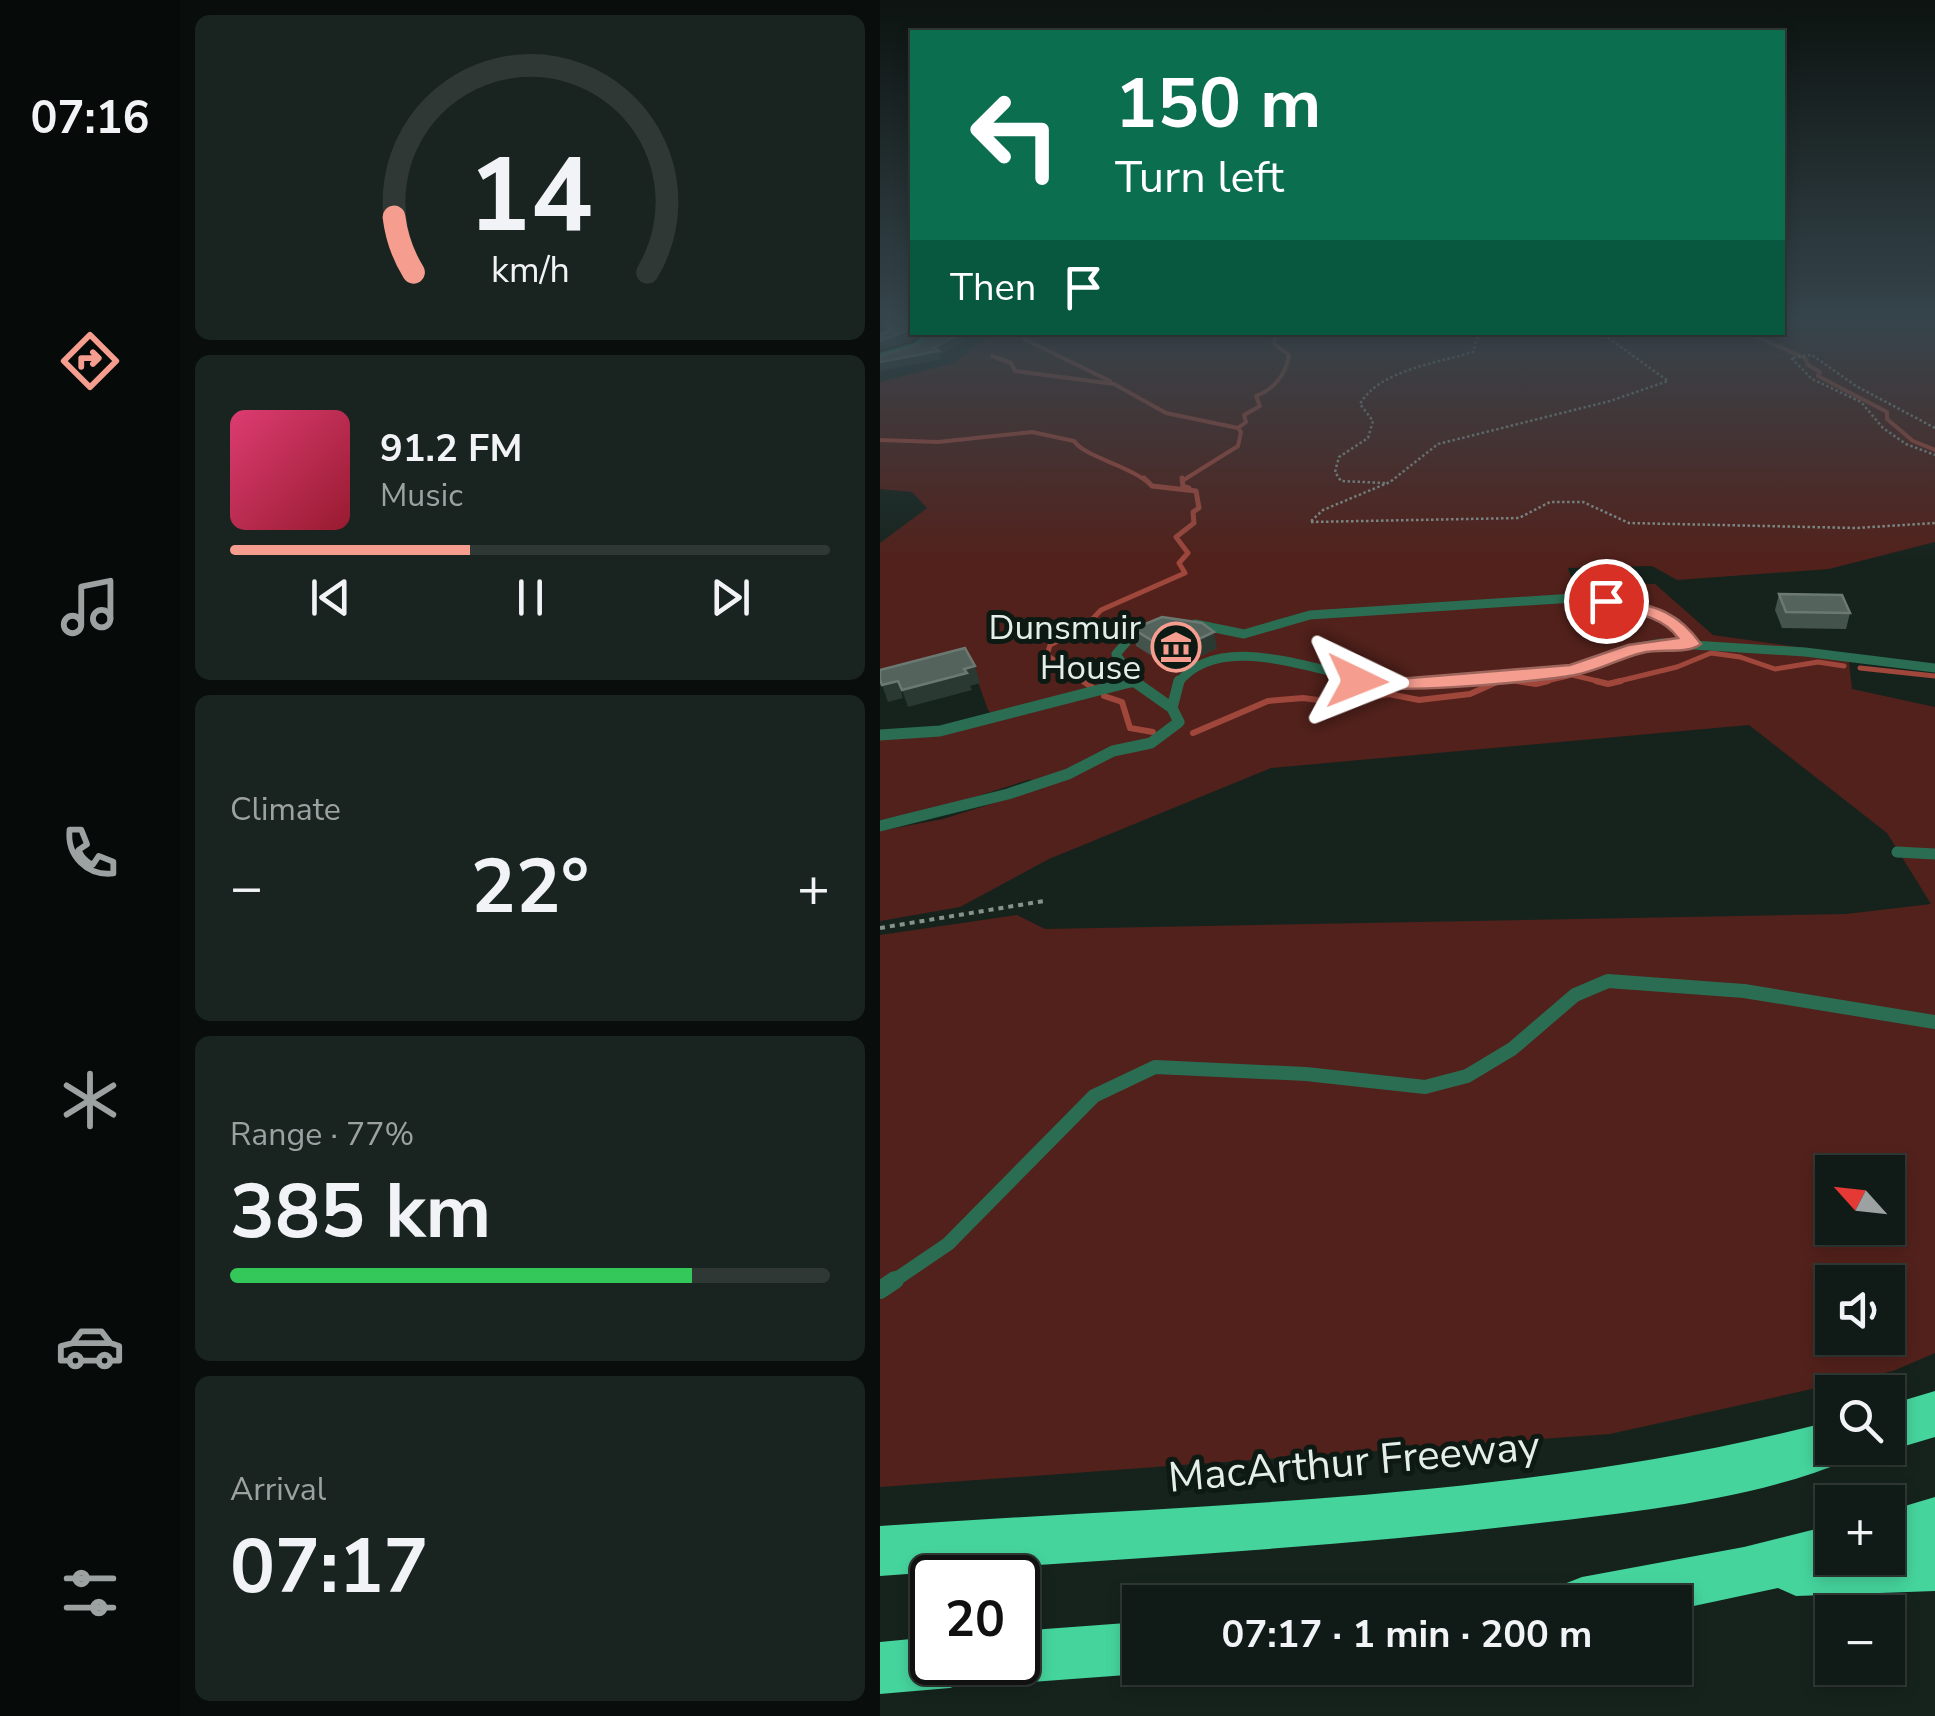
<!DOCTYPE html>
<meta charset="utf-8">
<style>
:root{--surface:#101a16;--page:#19231f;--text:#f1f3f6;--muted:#9ca1a1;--line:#303835;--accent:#f59d8f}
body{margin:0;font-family:"Nunito Sans",sans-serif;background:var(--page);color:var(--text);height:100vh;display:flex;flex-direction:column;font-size:38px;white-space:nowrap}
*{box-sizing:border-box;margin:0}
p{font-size:32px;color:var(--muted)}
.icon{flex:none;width:55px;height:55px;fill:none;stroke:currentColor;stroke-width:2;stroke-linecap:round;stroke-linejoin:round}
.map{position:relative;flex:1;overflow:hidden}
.details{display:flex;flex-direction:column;gap:15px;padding:15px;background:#090e0c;width:700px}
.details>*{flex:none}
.guide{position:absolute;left:30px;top:30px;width:875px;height:305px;border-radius:0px;box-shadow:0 5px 15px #0003,0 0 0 2px var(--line);background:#0b6e4f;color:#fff;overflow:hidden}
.needle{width:65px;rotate:297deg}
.buttons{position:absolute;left:935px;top:1155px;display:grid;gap:20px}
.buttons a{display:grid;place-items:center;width:90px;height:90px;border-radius:0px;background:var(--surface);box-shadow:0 5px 15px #0003,0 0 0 2px var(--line);font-size:50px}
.speed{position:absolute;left:30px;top:1555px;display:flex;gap:20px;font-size:50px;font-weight:700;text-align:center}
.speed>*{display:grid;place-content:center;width:130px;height:130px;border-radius:50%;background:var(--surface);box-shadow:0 5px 15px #0003,0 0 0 2px var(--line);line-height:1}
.speed .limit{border:5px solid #111;border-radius:15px;background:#fff;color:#111}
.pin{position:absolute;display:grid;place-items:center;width:85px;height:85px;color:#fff;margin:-42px;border:5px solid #fff;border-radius:50%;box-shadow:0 2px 10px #0007}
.me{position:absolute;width:110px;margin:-55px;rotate:92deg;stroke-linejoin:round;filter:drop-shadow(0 0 8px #0008)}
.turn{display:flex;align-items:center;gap:35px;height:210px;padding:0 40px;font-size:45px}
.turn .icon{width:130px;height:130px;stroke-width:2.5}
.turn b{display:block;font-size:70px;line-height:85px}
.then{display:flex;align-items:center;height:95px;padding:0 40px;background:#0003;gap:20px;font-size:38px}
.big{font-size:75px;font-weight:700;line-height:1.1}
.details .widget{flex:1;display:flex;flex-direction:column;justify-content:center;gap:15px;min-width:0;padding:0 35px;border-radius:15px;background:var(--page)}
.details .dial{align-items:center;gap:0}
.dial svg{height:260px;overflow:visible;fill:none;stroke:var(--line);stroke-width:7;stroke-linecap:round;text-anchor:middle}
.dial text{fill:var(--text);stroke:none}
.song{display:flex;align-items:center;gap:30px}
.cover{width:120px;height:120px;border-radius:15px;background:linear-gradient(135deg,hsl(340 70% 55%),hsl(350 70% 35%))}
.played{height:10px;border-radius:5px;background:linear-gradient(90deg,var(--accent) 40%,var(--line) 40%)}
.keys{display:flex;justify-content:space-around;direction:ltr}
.heat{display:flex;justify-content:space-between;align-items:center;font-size:55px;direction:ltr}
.charge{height:15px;border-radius:8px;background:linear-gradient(90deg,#34c759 77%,var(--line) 0)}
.trip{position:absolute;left:242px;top:1585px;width:570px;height:100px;border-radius:0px;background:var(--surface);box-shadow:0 5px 15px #0003,0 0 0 2px var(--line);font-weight:700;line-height:100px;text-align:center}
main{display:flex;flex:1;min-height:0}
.menu{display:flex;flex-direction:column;width:180px;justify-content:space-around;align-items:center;background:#060a09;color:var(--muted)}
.menu .icon{width:70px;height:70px}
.menu .active{color:var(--accent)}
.menu b{font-size:45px;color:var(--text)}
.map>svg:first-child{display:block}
.green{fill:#52211b;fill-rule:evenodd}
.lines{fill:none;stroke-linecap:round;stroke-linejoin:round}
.stream-far2{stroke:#a0473c;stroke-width:4}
.stream-far1{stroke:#a0473c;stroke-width:5}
.stream{stroke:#a0473c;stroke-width:6}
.path-far1{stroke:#88928d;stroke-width:2.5;stroke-dasharray:2.5 2.5;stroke-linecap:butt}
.path{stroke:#88928d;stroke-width:4;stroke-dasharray:5 5;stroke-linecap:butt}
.lane-far3{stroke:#2a6d52;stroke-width:9}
.lane-far2{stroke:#2a6d52;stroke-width:11}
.lane-far1{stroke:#2a6d52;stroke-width:14}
.lane{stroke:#2a6d52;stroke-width:18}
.secondary{fill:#1d996d;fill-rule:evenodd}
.highway{fill:#46d49d;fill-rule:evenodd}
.wall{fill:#44534c}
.shaded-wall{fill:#2a3932}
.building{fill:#55635d;stroke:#6c7973;stroke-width:2.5}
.route{fill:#f59d8f;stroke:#9f665d;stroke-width:2.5}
.labels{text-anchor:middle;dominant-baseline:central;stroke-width:10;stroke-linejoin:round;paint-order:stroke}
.poi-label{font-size:35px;fill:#e5eee9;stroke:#0d1a14;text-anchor:end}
.near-street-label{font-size:42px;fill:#e5eee9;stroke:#0d1a14}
</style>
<main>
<nav class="menu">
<b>07:16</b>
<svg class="icon active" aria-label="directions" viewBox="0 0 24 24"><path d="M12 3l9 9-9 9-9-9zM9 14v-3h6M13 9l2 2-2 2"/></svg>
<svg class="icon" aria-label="music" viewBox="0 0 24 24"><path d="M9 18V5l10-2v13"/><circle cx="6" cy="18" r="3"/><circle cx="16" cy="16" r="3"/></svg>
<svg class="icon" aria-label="phone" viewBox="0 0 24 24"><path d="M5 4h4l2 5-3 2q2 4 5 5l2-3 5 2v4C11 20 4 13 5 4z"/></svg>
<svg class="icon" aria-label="climate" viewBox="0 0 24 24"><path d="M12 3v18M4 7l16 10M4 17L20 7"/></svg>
<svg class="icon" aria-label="car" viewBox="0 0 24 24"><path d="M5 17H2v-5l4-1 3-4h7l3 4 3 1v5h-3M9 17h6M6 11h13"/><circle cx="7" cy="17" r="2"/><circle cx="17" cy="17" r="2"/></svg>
<svg class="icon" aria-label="filters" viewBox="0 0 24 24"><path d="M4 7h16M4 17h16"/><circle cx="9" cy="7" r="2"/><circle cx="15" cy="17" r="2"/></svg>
</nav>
<section class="details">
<div class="widget dial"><svg viewBox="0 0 100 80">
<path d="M14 69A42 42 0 1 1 86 69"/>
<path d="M14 69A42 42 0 0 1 8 52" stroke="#f59d8f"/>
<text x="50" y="56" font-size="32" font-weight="700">14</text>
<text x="50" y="72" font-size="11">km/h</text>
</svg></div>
<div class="widget">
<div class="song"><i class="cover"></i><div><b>91.2 FM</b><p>Music</p></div></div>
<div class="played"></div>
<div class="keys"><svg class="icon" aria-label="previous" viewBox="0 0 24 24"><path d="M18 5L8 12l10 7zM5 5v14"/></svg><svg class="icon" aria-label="pause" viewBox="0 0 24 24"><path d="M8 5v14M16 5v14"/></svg><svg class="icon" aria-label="next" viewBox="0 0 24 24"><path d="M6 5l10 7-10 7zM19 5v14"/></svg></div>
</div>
<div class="widget"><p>Climate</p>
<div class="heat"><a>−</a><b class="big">22°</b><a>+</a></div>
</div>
<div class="widget"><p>Range · 77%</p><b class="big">385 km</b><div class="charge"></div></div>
<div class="widget"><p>Arrival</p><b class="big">07:17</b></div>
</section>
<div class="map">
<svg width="1055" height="1716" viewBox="0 0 1055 1716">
<rect width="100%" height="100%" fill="#16231d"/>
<path class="green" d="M 903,323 L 1055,323 L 1055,542 L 949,569 L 797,580 L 772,566 L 688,568 L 692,580 L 775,584 L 833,635 L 968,654 L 972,689 L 1055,707 L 1055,1353 L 1013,1371 L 730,1434 L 0,1487 L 0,935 L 137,915 L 165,929 L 966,914 L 1051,904 L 1007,833 L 869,725 L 391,768 L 169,859 L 80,907 L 0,921 L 0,831 L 63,819 L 146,793 L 151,779 L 66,806 L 0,820 L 0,739 L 117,719 L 108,710 L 91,662 L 0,685 L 0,543 L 47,508 L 32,492 L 0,489 L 0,382 L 74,363 L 114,333 L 902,332 ZM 952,1172 L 1008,1172 L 1008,1228 L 952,1228 ZM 952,1282 L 1008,1282 L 1008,1338 L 952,1338 Z"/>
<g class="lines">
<path class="stream-far2" d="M 866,332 L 925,358 L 928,365 L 940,372 L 938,376 L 1007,412 L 1007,419 L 1033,441 L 1055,450
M 144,339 L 230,381
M 112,356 L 131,363 L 135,371 L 234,384 L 286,413 L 358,428
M 0,440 L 58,442 L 152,432 L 194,441 C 205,457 247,465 266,481
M 302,481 L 358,446 L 361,432 L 358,428 L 366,422 L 364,415 L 380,406 L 376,396 C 393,390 406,375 409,355 L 393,343 L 396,336 L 392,332"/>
<path class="stream-far1" d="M 264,478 L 272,486 L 316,491
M 302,478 L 303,486 L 309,488
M 980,668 L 1055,676
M 632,680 L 652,683
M 207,683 L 167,655 L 170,645 L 204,628 L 221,610 L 305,573 L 299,563 L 308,553 L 296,537 L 314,523 L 313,512 L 319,508 L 316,491
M 614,683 L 619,681
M 658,683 L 692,675 L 726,683
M 731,683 L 797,667 L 831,653 L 860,657 L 895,669 L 938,662 L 964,666"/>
<path class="stream" d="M 203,681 L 213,688
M 637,681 L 656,684 L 668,681
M 716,681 L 728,684 L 741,681
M 224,696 L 242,702 L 250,728 L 273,732
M 313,733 L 388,701 L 423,698 L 460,703 L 509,694 L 539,700 L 590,694 L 619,681"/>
<path class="path-far1" d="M 720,332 L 788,381 L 730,401 L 558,444 L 510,482 L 443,510 L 430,522 L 639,518 L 670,502 L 703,502 L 749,523 L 976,528 L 1055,523
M 1055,428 L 976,386 L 932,355 L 911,358 L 932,379 L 981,402 L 1003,428 L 1026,444 L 1055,455
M 505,483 L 461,481 L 455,472 L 459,457 L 488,438 L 493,421 L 480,404 C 499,370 558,363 593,352 L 599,332"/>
<path class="path" d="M 0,928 L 164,901"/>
<path class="lane-far3" d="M 315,624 L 364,634 L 430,615 L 694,598 L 782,615 L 797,623 L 812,644
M 250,683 L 255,682 L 236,654 L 251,637 L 268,628
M 298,683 C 344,625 449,679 510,683
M 527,683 L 657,674 L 720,664 L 754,648 L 782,643 L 925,652 L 1055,668"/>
<path class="lane-far2" d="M 477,681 L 518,684 L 561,681
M 292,708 L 299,681
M 0,735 L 60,731 L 254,681
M 0,826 L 128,794 L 188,774 L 233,751 L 271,743 L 299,722 L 292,708 L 255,682
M 1017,852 L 1055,854"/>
<path class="lane-far1" d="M 12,1282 L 68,1244 L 214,1096 L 275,1067 L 426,1074 L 545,1087 L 587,1076 L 632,1049 L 695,995 L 728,981 L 864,991 L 1055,1022"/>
<path class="lane" d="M 0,1290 L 15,1280"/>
<path class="secondary" d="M 47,332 L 61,332 L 44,349 L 0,361 L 0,353 L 34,343 Z"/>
<path class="highway" d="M 1055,1391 L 1055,1437 L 1008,1451 L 1000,1448 L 1008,1448 L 1008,1405 Z
M 952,1421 L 952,1448 L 974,1448 L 968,1460 C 871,1501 747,1513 642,1525 C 429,1550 214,1560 0,1576 L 0,1526 C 315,1504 645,1501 952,1421 Z
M 1055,1497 L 1055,1591 L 916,1596 L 898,1588 L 795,1610 L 795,1602 L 677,1602 L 684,1584 L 702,1577 L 864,1547 L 952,1525 L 952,1558 L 1008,1558 L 1008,1511 Z
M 260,1622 L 260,1668 L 276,1668 L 260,1674 L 138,1683 L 120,1675 L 114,1662 L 138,1662 L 138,1631 Z
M 52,1637 L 52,1662 L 96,1662 L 89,1681 L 70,1688 L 0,1694 L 0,1642 Z"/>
</g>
<path class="wall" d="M 899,594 L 970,613 L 966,629 L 902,628 L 895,610 Z
M 253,629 L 337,648 L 293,669 L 256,646 Z"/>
<path class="shaded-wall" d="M 32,329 L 32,332 L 41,332 L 32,340 L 0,350 L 0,341 Z
M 83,332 L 95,332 L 93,337 L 60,355 L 61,359 L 0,371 L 0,362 L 54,348 Z
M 334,632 L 337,648 L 293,669 L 291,652 Z
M 95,666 L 100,683 L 90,686 L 92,690 L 28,707 L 22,690 Z
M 18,681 L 23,698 L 8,702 L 2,685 Z"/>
<path class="building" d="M 5,323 L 32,323 L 32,329 L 0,341 L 0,334 L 11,330 Z
M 54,332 L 83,332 L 54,348 L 59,351 L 0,362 L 0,356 L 43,344 Z
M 899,594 L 962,595 L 970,613 L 906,612 Z
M 282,617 L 322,623 L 334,632 L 291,652 L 253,629 Z
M 85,648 L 95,666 L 84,669 L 87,673 L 22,690 L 18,681 L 2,685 L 0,680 L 0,670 Z"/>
<linearGradient id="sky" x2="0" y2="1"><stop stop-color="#0c1310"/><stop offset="0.57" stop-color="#36454c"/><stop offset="1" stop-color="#36454c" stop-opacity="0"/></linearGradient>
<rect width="1055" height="563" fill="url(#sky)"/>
<path class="route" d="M 726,596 C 769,606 794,606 821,644 C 807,655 780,648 762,653 C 737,659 715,673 689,676 C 654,682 488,698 467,681 L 477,676 L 518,679 L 690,665 L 748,645 L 798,638 C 781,614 748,612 720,605 L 720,597 Z"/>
<defs>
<g id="museum-ring" transform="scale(2.5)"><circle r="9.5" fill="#0d1a14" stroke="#f59d8f" stroke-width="1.5"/><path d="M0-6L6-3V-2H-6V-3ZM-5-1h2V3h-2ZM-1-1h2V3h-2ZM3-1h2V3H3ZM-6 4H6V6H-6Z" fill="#f59d8f"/></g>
</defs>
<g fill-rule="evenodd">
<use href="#museum-ring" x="296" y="647"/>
</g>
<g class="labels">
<g class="poi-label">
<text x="261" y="627">Dunsmuir<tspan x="261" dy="40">House</tspan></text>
</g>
<g class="near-street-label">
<text transform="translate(474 1462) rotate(-5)">MacArthur Freeway</text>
</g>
</g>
</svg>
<div class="buttons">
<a><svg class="needle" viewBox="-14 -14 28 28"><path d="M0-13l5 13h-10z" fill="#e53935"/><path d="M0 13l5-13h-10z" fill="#9ca1a1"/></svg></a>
<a><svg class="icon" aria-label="sound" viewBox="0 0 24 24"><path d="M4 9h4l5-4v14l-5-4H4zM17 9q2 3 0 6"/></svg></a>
<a><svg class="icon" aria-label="search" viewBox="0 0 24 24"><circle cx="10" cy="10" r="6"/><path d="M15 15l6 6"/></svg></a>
<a>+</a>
<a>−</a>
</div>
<div class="speed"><div class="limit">20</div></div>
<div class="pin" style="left:726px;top:601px;background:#d93025"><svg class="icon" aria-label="arrive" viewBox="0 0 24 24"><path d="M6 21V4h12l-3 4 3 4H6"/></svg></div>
<svg class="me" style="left:477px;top:681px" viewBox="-20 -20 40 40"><path d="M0-17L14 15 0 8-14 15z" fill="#f59d8f" stroke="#fff" stroke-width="4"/></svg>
<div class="trip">07:17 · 1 min · 200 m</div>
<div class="guide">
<div class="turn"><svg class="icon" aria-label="left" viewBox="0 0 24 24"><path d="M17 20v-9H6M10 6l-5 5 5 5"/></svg><div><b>150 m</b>Turn left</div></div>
<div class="then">Then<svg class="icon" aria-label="arrive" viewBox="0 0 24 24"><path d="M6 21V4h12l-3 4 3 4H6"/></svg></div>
</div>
</div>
</main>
